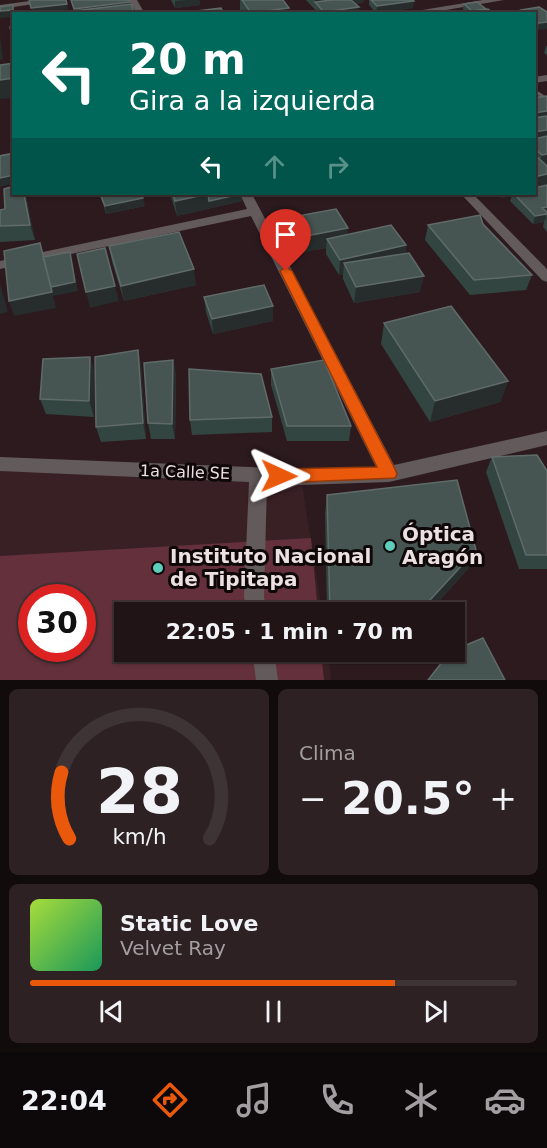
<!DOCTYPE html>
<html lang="es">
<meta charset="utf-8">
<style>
:root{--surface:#211416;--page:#2d2123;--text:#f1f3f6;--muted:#a29ea1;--line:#3e3335;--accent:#ea580c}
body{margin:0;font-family:"DejaVu Sans",sans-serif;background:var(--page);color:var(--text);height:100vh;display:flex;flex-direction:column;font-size:22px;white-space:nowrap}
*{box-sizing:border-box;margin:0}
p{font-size:20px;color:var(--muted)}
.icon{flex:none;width:33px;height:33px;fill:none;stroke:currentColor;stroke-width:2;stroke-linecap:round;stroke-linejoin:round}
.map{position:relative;height:680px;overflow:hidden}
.details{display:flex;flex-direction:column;gap:9px;padding:9px;background:#120b0c;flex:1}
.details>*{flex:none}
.banner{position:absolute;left:12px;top:12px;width:524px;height:183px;border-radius:0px;box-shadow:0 2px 4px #0004,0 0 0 2px var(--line);background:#00695c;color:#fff;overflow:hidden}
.speed{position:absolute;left:18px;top:584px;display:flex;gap:12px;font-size:30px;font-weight:700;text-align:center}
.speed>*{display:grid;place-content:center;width:78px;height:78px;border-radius:50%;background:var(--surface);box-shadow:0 2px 4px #0004,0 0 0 2px var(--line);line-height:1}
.speed .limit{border:9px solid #d22;background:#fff;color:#111}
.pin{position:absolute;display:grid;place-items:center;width:51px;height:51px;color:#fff;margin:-62px -26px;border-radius:50% 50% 50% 0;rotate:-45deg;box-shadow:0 0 6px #0007}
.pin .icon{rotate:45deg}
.me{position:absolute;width:66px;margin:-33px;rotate:91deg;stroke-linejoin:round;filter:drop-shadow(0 0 4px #0008)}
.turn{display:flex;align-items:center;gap:21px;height:126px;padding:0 18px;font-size:27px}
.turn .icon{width:78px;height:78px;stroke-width:2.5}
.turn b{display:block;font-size:42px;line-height:51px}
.lanes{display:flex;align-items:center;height:57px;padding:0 18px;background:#0003;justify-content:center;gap:30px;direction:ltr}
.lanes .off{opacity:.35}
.big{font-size:45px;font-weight:700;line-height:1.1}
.details .widget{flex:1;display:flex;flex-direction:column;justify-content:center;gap:9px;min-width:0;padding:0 21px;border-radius:9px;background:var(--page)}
.details .dial{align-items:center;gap:0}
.dial svg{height:156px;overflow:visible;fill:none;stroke:var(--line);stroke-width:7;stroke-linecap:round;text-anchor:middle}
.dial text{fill:var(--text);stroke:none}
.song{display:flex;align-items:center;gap:18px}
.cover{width:72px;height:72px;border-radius:9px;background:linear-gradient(135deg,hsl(80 70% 55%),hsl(150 70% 35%))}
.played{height:6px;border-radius:3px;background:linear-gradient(90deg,var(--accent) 75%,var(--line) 75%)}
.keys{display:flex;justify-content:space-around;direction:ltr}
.heat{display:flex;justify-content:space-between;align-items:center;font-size:33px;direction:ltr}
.details .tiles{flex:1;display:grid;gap:9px;grid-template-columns:1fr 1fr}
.widget:last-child{grid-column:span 2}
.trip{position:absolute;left:114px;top:602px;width:351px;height:60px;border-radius:0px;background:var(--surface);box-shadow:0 2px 4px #0004,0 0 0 2px var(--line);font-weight:700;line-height:60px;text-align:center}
.dock{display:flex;height:96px;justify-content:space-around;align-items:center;background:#0d0809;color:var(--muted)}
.dock .icon{width:42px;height:42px}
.dock .selected{color:var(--accent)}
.dock b{font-size:27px;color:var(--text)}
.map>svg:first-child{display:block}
.built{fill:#392025;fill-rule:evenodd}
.green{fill:#63303b;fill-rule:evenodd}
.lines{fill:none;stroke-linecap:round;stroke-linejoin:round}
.minor{fill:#635a5b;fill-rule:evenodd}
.wall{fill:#324541}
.shaded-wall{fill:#272d2c}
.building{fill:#465552;stroke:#606b69;stroke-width:1.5}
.route{fill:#ea580c;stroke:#983908;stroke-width:1.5}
.poi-dot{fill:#5ccebb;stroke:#0f0809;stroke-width:2}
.labels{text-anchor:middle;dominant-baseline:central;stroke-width:6;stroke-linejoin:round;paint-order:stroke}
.street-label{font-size:16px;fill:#ede0e2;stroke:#0f0809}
.near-poi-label{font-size:20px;font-weight:bold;fill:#ede0e2;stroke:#0f0809;text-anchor:start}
</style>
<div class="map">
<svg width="547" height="680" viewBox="0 0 547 680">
<rect width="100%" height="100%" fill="#2c1a1e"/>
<path class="built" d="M 0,464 L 301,477 L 322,612 L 124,612 L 124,651 L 328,651 L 331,680 L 0,680 ZM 32,597 L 82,597 L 82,648 L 32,648 Z"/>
<path class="green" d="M 311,538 L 318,612 L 124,612 L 124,651 L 321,651 L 324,680 L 0,680 L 0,556 ZM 32,597 L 82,597 L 82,648 L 32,648 Z"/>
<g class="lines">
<path class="minor" d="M 37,0 L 61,0 L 0,9 L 0,5 Z
M 129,0 L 137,0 L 145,14 L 137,14 Z
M 483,0 L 504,0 L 423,14 L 398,14 Z
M 547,75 L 547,81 L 534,83 L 534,77 Z
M 534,89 L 547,97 L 547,105 L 534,97 Z
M 14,152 L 14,158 L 0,161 L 0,155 Z
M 240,194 L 252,194 L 394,465 L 547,431 L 547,445 L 389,482 L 301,485 L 267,483 L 264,597 L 267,612 L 247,612 L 244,597 L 249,482 L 0,471 L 0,457 L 301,469 L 376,467 L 251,216 L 0,269 L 0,261 L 247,209 Z
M 461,194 L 473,194 L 547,269 L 547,282 L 542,280 Z
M 252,651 L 274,651 L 278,680 L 256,680 Z"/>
</g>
<path class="wall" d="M 171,0 L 199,0 L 200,5 L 175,8 Z
M 240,0 L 283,0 L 289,14 L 243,14 L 240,10 Z
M 306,0 L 364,0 L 364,2 L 355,4 L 358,14 L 319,14 Z
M 369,0 L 413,0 L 413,8 L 376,13 L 369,5 Z
M 464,4 L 486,9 L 495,14 L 462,14 Z
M 521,10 L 547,12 L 538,30 L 534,27 L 534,14 L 520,14 Z
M 546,46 L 547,46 L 547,55 L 544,53 Z
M 534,89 L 540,94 L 539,97 L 547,96 L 547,232 L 543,227 L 544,222 L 533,224 L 510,201 L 512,196 L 501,198 L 497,194 L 534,194 Z
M 14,194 L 25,194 L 35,240 L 0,242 L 0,210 L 5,209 Z
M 100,194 L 145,206 L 106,214 L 102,201 Z
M 170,194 L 241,194 L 242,201 L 177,216 Z
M 281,219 L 348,234 L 406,245 L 405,253 L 420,292 L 354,303 L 343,279 L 343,274 L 339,275 L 326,254 L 326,248 L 291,254 L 281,235 Z
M 483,224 L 532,275 L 526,290 L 470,295 L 425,240 L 428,225 Z
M 109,246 L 196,285 L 124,301 L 112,262 Z
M 204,297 L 273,306 L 273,321 L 213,334 L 206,312 Z
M 384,323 L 508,381 L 500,402 L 430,422 L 381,344 Z
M 138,350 L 141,366 L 146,439 L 101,442 L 96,427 Z
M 90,357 L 94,372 L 94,417 L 46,414 L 40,399 Z
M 173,360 L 176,375 L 175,439 L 151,439 L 148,423 Z
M 271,369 L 351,426 L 349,441 L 287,441 L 271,385 Z
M 272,417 L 272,432 L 192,435 L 190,420 Z
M 492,457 L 547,471 L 547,569 L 519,569 L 486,472 Z
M 327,495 L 476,550 L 468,569 L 429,612 L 327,612 L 325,514 Z"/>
<path class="shaded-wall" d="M 186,0 L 199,0 L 200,5 L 175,8 L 175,1 Z
M 315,0 L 364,0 L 364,2 L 321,8 L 315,2 L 315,9 Z
M 414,1 L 413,8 L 376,13 L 377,6 Z
M 130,2 L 132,14 L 75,14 L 74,9 Z
M 67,4 L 68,11 L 47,14 L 32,14 L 31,8 Z
M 13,5 L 15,14 L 14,14 L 14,17 L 0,18 L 0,11 Z
M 359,7 L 358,14 L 324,14 L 324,12 Z
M 289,8 L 289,14 L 251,14 L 251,13 Z
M 547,22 L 547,29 L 538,30 L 539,23 Z
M 0,36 L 3,60 L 0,60 Z
M 14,78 L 14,98 L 0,99 L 0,80 Z
M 547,111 L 547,125 L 534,127 L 534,113 Z
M 547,130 L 547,143 L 534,146 L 534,132 Z
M 547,154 L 547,168 L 537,169 L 542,155 Z
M 547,174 L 547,188 L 534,191 L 534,177 Z
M 14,175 L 14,183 L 0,187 L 0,178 Z
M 24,194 L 25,194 L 27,199 L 35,240 L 30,225 Z
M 208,194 L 241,194 L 242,201 L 177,216 L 175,201 Z
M 503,194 L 513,194 L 512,196 L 501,198 Z
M 143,198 L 145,206 L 106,214 L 105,206 Z
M 547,207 L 546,220 L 545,219 L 544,222 L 533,224 L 535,216 L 542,208 Z
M 348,228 L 347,244 L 327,239 L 326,248 L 291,254 L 291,239 Z
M 40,243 L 44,259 L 70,252 L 78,291 L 53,296 L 56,308 L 14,316 L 9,301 Z
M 406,245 L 403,260 L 344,263 L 343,274 L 339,275 L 340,260 Z
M 194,269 L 196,285 L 124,301 L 121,286 Z
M 424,276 L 420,292 L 354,303 L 356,287 Z
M 0,284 L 8,312 L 0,314 Z
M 115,286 L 119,301 L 90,308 L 86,292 Z
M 273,306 L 273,321 L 213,334 L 212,319 Z
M 138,350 L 141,366 L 146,439 L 143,423 Z
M 90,357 L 94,372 L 94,417 L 89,401 Z
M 173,360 L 176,375 L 175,439 L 172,424 Z
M 508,381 L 500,402 L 430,422 L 435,401 Z
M 476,550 L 468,569 L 429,612 L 419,612 Z"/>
<path class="building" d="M 29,0 L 66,0 L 67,4 L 31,8 Z
M 71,0 L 129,0 L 130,2 L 74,9 Z
M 242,0 L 283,0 L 289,8 L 251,13 Z
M 332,0 L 351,0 L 359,7 L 324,12 L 315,2 Z
M 371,0 L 413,0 L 414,1 L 377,6 Z
M 477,2 L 486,9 L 472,11 L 464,4 Z
M 131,4 L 135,14 L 74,14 L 74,11 Z
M 13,5 L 13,10 L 0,11 L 0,7 Z
M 539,7 L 547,12 L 547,22 L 539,23 L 534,19 L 534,14 L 526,14 L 521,10 Z
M 221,8 L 224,14 L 180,14 L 180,13 Z
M 488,9 L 495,14 L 464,14 L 463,12 Z
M 512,11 L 516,14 L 497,13 Z
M 14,26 L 14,45 L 10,27 Z
M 14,63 L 14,78 L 0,80 L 0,65 Z
M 534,89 L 540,94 L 534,95 Z
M 547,96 L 547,111 L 534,113 L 534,98 Z
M 547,116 L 547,130 L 534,132 L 534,118 Z
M 547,136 L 547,154 L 542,155 L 534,148 L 534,139 Z
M 11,154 L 14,169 L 14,175 L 0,178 L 0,156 Z
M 534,154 L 547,166 L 547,174 L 534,177 Z
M 547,185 L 547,207 L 542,208 L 547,212 L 547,214 L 535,216 L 514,194 L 534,194 L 534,188 Z
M 14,186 L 14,194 L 24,194 L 30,225 L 0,226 L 0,210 L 5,209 L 4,189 Z
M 100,194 L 141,194 L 143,198 L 105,206 Z
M 173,194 L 208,194 L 175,201 Z
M 208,194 L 241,194 L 209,201 Z
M 336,209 L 348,228 L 291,239 L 281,219 Z
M 480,215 L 483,224 L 532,275 L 474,280 L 428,225 Z
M 391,225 L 406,245 L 340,260 L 327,239 Z
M 179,232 L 194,269 L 121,286 L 109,246 Z
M 40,243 L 52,292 L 9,301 L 4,251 Z
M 105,248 L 115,286 L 86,292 L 77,254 Z
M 70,252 L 75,282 L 51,287 L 43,257 Z
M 409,253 L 424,276 L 356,287 L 344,263 Z
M 264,285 L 273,306 L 212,319 L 204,297 Z
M 451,306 L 508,381 L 435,401 L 384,323 Z
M 138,350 L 143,423 L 96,427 L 95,357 Z
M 90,357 L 89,401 L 40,399 L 43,359 Z
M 173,360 L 172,424 L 148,423 L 144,363 Z
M 324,360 L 351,426 L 287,426 L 271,369 Z
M 189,369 L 261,374 L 272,417 L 190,420 Z
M 537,455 L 547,471 L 547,555 L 526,555 L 492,457 Z
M 457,480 L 476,550 L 419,612 L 330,612 L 327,495 Z
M 483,638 L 505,680 L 428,680 L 450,652 L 454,651 L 454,650 Z"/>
<path class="route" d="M 286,267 L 292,271 L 395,469 L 397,474 L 395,478 L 279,483 L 274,481 L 271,476 L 274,471 L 279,469 L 377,467 L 280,271 Z"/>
<g class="poi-dot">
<circle cx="390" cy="546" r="6"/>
<circle cx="158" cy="568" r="6"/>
</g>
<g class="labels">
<g class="street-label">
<text transform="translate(185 472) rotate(2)">1a Calle SE</text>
</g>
<g class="near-poi-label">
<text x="402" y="534">Óptica<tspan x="402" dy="23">Aragón</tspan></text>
<text x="170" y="556">Instituto Nacional<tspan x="170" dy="23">de Tipitapa</tspan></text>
</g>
</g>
</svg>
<div class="speed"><div class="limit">30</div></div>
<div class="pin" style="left:286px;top:271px;background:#d93025"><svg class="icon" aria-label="arrive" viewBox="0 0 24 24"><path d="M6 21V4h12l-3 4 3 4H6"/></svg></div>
<svg class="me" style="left:279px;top:476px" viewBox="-20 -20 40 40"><path d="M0-17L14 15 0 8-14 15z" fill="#ea580c" stroke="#fff" stroke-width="4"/></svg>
<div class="trip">22:05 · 1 min · 70 m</div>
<div class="banner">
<div class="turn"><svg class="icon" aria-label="left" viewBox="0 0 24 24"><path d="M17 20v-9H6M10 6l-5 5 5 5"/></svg><div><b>20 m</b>Gira a la izquierda</div></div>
<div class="lanes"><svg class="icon" aria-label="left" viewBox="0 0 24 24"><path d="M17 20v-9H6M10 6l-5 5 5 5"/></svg><svg class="icon off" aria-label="ahead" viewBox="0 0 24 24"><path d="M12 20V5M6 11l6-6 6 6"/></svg><svg class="icon off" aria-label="right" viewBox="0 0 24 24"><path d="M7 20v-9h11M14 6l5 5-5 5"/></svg></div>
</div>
</div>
<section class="details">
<div class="tiles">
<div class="widget dial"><svg viewBox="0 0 100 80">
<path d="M14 69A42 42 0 1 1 86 69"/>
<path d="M14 69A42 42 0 0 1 10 35" stroke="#ea580c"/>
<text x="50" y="56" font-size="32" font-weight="700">28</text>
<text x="50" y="72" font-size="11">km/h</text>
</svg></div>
<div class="widget"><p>Clima</p>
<div class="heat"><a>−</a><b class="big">20.5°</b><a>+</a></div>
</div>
<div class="widget">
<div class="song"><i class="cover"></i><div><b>Static Love</b><p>Velvet Ray</p></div></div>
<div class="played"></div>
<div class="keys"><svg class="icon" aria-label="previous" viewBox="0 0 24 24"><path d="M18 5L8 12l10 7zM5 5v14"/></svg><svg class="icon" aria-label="pause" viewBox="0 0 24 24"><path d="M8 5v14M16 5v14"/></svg><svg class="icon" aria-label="next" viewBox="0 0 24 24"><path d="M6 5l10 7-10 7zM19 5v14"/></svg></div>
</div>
</div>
</section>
<nav class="dock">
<b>22:04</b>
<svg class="icon selected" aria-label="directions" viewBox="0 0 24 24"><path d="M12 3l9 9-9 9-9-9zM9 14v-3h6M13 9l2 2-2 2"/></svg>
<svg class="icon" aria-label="music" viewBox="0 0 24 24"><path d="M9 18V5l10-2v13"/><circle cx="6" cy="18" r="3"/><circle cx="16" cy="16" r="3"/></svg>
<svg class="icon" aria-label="phone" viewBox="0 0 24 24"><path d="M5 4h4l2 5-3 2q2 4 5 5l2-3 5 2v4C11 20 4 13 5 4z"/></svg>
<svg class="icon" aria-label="climate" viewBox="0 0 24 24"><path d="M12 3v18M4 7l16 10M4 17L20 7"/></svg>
<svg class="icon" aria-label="car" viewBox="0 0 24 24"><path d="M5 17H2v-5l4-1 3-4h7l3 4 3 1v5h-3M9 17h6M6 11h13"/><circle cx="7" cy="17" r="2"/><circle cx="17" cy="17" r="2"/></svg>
</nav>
